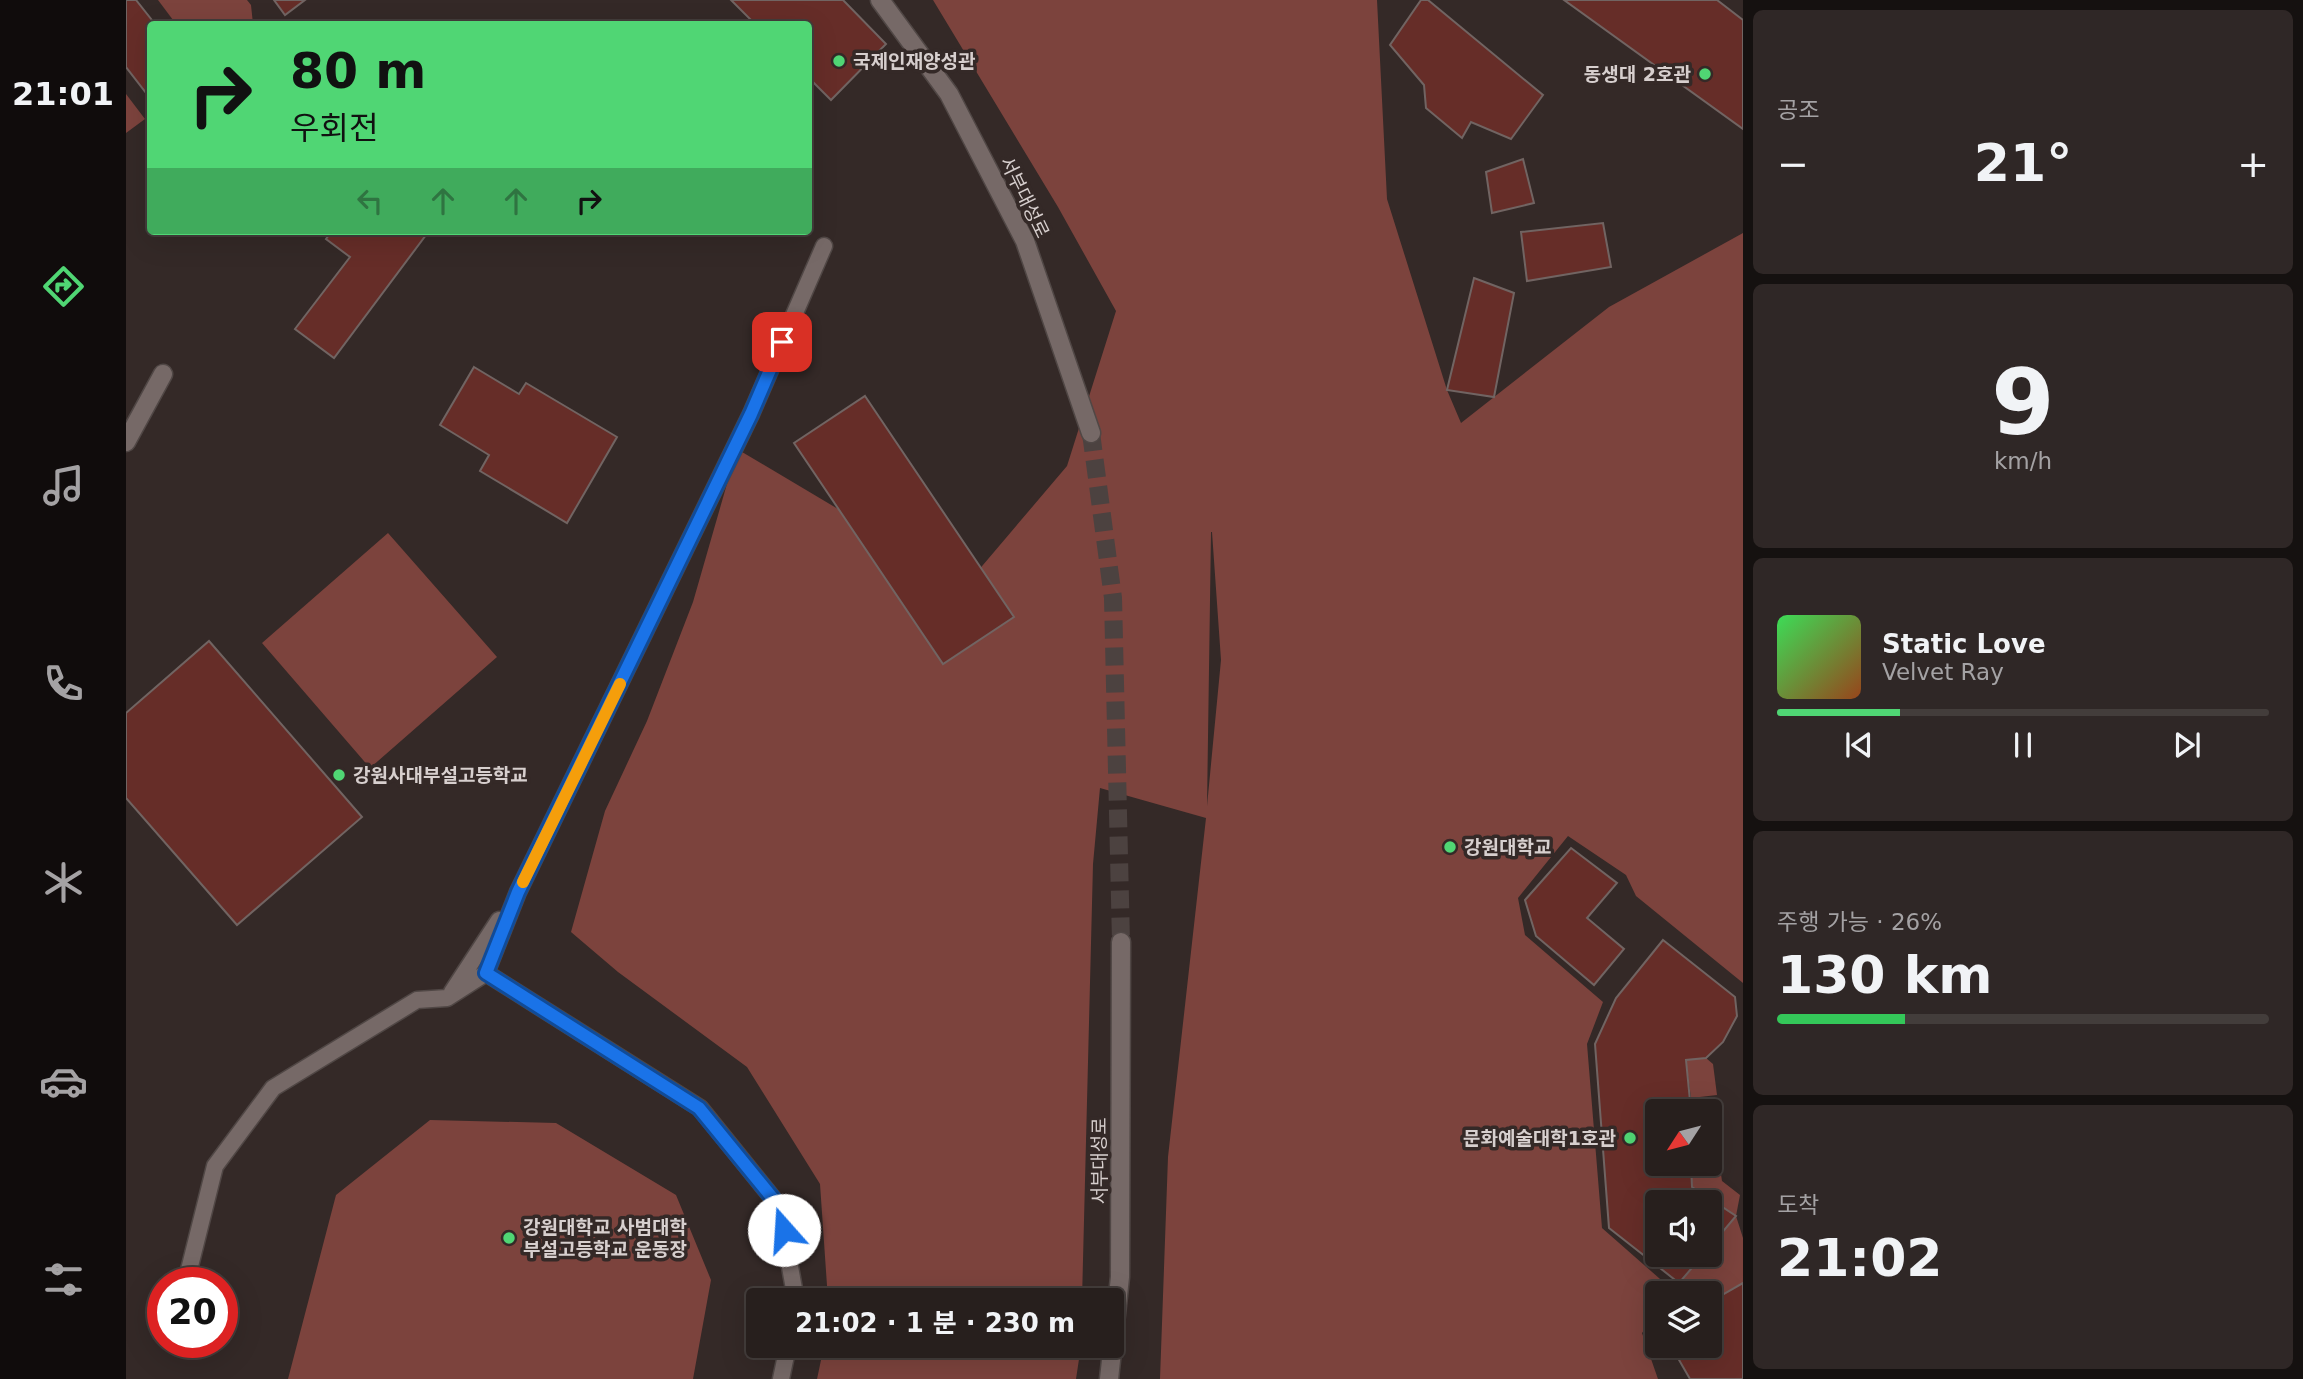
<!DOCTYPE html>
<html lang="ko">
<meta charset="utf-8">
<style>
:root{--surface:#271f1d;--page:#2f2726;--text:#f1f3f6;--muted:#a4a2a4;--line:#433d3b;--accent:#50d674}
body{margin:0;font-family:"DejaVu Sans","Noto Sans KR",sans-serif;background:var(--page);color:var(--text);height:100vh;display:flex;flex-direction:column;font-size:26px;white-space:nowrap}
*{box-sizing:border-box;margin:0}
p{font-size:23px;color:var(--muted)}
.icon{flex:none;width:38px;height:38px;fill:none;stroke:currentColor;stroke-width:2;stroke-linecap:round;stroke-linejoin:round}
.map{position:relative;flex:1;overflow:hidden}
.side{display:flex;flex-direction:column;gap:10px;padding:10px;background:#151110;width:560px}
.side>*{flex:none}
.hud{position:absolute;left:21px;top:21px;width:665px;height:214px;border-radius:7px;box-shadow:0 7px 28px #0002,0 0 0 2px var(--line);background:#50d674;color:#111;overflow:hidden}
.needle{width:46px;rotate:234deg}
.fabs{position:absolute;left:1519px;top:1099px;display:grid;gap:14px}
.fabs a{display:grid;place-items:center;width:77px;height:77px;border-radius:7px;background:var(--surface);box-shadow:0 7px 28px #0002,0 0 0 2px var(--line);font-size:35px}
.speed{position:absolute;left:21px;top:1267px;display:flex;gap:14px;font-size:35px;font-weight:700;text-align:center}
.speed>*{display:grid;place-content:center;width:91px;height:91px;border-radius:50%;background:var(--surface);box-shadow:0 7px 28px #0002,0 0 0 2px var(--line);line-height:1}
.speed .limit{border:10px solid #d22;background:#fff;color:#111}
.pin{position:absolute;display:grid;place-items:center;width:60px;height:60px;color:#fff;margin:-30px;border-radius:14px;box-shadow:0 4px 10px #0006}
.me{position:absolute;width:77px;margin:-38px;rotate:341deg;stroke-linejoin:round;filter:drop-shadow(0 0 5px #0008)}
.turn{display:flex;align-items:center;gap:24px;height:147px;padding:0 28px;font-size:32px}
.turn .icon{width:91px;height:91px;stroke-width:2.5}
.turn b{display:block;font-size:49px;line-height:60px}
.lanes{display:flex;align-items:center;height:66px;padding:0 28px;background:#0003;justify-content:center;gap:35px;direction:ltr}
.lanes .off{opacity:.35}
.big{font-size:52px;font-weight:700;line-height:1.1}
.side .card{flex:1;display:flex;flex-direction:column;justify-content:center;gap:10px;min-width:0;padding:0 24px;border-radius:10px;background:var(--page)}
.side .dial{align-items:center;gap:0}
.dial b{font-size:91px;line-height:1}
.song{display:flex;align-items:center;gap:21px}
.cover{width:84px;height:84px;border-radius:10px;background:linear-gradient(135deg,hsl(130 70% 55%),hsl(20 70% 35%))}
.played{height:7px;border-radius:4px;background:linear-gradient(90deg,var(--accent) 25%,var(--line) 25%)}
.keys{display:flex;justify-content:space-around;direction:ltr}
.heat{display:flex;justify-content:space-between;align-items:center;font-size:38px;direction:ltr}
.charge{height:10px;border-radius:5px;background:linear-gradient(90deg,#34c759 26%,var(--line) 0)}
.trip{position:absolute;left:620px;top:1288px;width:378px;height:70px;border-radius:7px;background:var(--surface);box-shadow:0 7px 28px #0002,0 0 0 2px var(--line);font-weight:700;line-height:70px;text-align:center}
main{display:flex;flex:1;min-height:0}
.tabs{display:flex;flex-direction:column;width:126px;justify-content:space-around;align-items:center;background:#100c0c;color:var(--muted)}
.tabs .icon{width:49px;height:49px}
.tabs .current{color:var(--accent)}
.tabs b{font-size:32px;color:var(--text)}
.map>svg:first-child{display:block}
.green{fill:#7c433d;fill-rule:evenodd}
.building{fill:#662d28;stroke:#716462;stroke-width:2}
.lines{fill:none;stroke-linecap:round;stroke-linejoin:round}
.secondary-tunnel{stroke:#4c4240;stroke-width:18;stroke-dasharray:18 9;stroke-linecap:butt}
.lane-casing{stroke:#504745;stroke-width:19}
.street-casing{stroke:#504745;stroke-width:21}
.secondary-casing{stroke:#504745;stroke-width:21}
.lane{stroke:#766967;stroke-width:16}
.street{stroke:#766967;stroke-width:18}
.secondary{stroke:#766967;stroke-width:18}
.route-casing{stroke:#114b97;stroke-width:18}
.route{stroke:#1a73e8;stroke-width:12}
.slow{stroke:#f59e0b;stroke-width:12}
.poi-dot{fill:#50d674;stroke:#342927;stroke-width:2.5}
.labels{text-anchor:middle;dominant-baseline:central;stroke-width:7;stroke-linejoin:round;paint-order:stroke}
.poi-label{font-size:19px;font-weight:bold;fill:#d7cfce;stroke:#342927;text-anchor:start}
.street-label{font-size:19px;fill:#d7cfce;stroke:#342927}
</style>
<main>
<nav class="tabs">
<b>21:01</b>
<svg class="icon current" aria-label="directions" viewBox="0 0 24 24"><path d="M12 3l9 9-9 9-9-9zM9 14v-3h6M13 9l2 2-2 2"/></svg>
<svg class="icon" aria-label="music" viewBox="0 0 24 24"><path d="M9 18V5l10-2v13"/><circle cx="6" cy="18" r="3"/><circle cx="16" cy="16" r="3"/></svg>
<svg class="icon" aria-label="phone" viewBox="0 0 24 24"><path d="M5 4h4l2 5-3 2q2 4 5 5l2-3 5 2v4C11 20 4 13 5 4z"/></svg>
<svg class="icon" aria-label="climate" viewBox="0 0 24 24"><path d="M12 3v18M4 7l16 10M4 17L20 7"/></svg>
<svg class="icon" aria-label="car" viewBox="0 0 24 24"><path d="M5 17H2v-5l4-1 3-4h7l3 4 3 1v5h-3M9 17h6M6 11h13"/><circle cx="7" cy="17" r="2"/><circle cx="17" cy="17" r="2"/></svg>
<svg class="icon" aria-label="filters" viewBox="0 0 24 24"><path d="M4 7h16M4 17h16"/><circle cx="9" cy="7" r="2"/><circle cx="15" cy="17" r="2"/></svg>
</nav>
<div class="map">
<svg width="1617" height="1379" viewBox="0 0 1617 1379">
<rect width="100%" height="100%" fill="#342927"/>
<path class="green" d="M 32,0 L 121,0 L 125,5 L 127,24 L 50,24 Z
M 807,0 L 1251,0 L 1261,199 L 1321,390 L 1335,423 L 1483,307 L 1617,233 L 1617,983 L 1510,896 L 1500,875 L 1442,836 L 1392,898 L 1399,935 L 1477,1002 L 1461,1044 L 1476,1228 L 1550,1293 L 1531,1293 L 1531,1315 L 1516,1333 L 1532,1379 L 1034,1379 L 1042,1157 L 1080,818 L 974,788 L 967,864 L 956,1300 L 702,1300 L 694,1184 L 621,1067 L 492,972 L 445,932 L 479,811 L 521,721 L 567,602 L 611,449 L 840,585 L 941,466 L 990,311 L 932,207 ZM 1086,532 L 1095,660 L 1081,806 L 1085,532 Z
M 0,94 L 19,119 L 0,133 Z
M 262,533 L 371,657 L 244,768 L 136,643 Z
M 1580,1058 L 1587,1064 L 1591,1095 L 1565,1098 L 1560,1060 Z
M 304,1120 L 430,1123 L 550,1195 L 585,1280 L 567,1379 L 162,1379 L 210,1195 Z
M 1584,1153 L 1592,1154 L 1596,1181 L 1614,1195 L 1610,1216 L 1617,1238 L 1617,1283 L 1584,1302 L 1584,1293 L 1558,1293 L 1553,1283 L 1577,1255 L 1584,1255 L 1584,1247 L 1610,1216 L 1566,1187 L 1565,1164 L 1584,1164 Z
M 698,1346 L 955,1346 L 950,1379 L 691,1379 Z"/>
<path class="building" d="M 0,0 L 10,0 L 29,24 L 24,24 L 24,98 L 0,67 Z
M 148,0 L 179,0 L 159,15 Z
M 605,0 L 717,0 L 760,44 L 705,100 L 682,77 L 682,24 L 629,24 Z
M 1295,0 L 1302,0 L 1417,95 L 1385,139 L 1345,122 L 1336,138 L 1300,108 L 1298,85 L 1264,45 Z
M 1438,0 L 1591,0 L 1617,20 L 1617,129 Z
M 1397,159 L 1408,203 L 1366,213 L 1360,172 Z
M 1477,223 L 1485,267 L 1401,281 L 1395,232 Z
M 206,231 L 303,231 L 208,358 L 169,329 L 224,257 L 200,239 Z
M 1348,278 L 1388,293 L 1368,397 L 1321,390 Z
M 348,367 L 393,394 L 400,383 L 491,437 L 441,523 L 354,471 L 363,455 L 314,425 Z
M 739,396 L 888,617 L 817,664 L 668,443 Z
M 83,641 L 236,817 L 111,925 L 0,798 L 0,713 Z
M 1445,848 L 1491,883 L 1461,918 L 1498,949 L 1468,985 L 1410,936 L 1399,900 Z
M 1537,940 L 1609,997 L 1611,1016 L 1597,1042 L 1580,1058 L 1560,1060 L 1565,1111 L 1531,1111 L 1531,1164 L 1565,1164 L 1566,1187 L 1610,1216 L 1584,1247 L 1584,1202 L 1531,1202 L 1531,1255 L 1577,1255 L 1553,1283 L 1483,1228 L 1469,1044 L 1490,998 Z
M 1617,1283 L 1617,1379 L 1564,1379 L 1545,1346 L 1584,1346 L 1584,1302 Z"/>
<g class="lines">
<path class="secondary-tunnel" d="M 965,433 L 987,598 L 995,942"/>
<g class="lane-casing">
<path id="lane" d="M 326,992 L 373,920
M 63,1270 L 89,1166 L 147,1088 L 291,1000 L 321,998 L 360,973
M 670,1300 L 653,1206 L 574,1108 L 360,973 L 392,892 L 625,414 L 698,246
M 655,1379 L 662,1346"/>
</g>
<g class="street-casing">
<path id="street" d="M 0,442 L 37,374"/>
</g>
<g class="secondary-casing">
<path id="secondary" d="M 754,0 L 823,94 L 899,241 L 965,433
M 983,1379 L 994,1277 L 995,942"/>
</g>
<use href="#lane" class="lane"/>
<use href="#street" class="street"/>
<use href="#secondary" class="secondary"/>
</g>
<g class="lines">
<g class="route-casing">
<path id="route" d="M 656,342 L 625,414 L 392,892 L 360,973 L 573,1108 L 653,1206 L 658,1230"/>
</g>
<use href="#route" class="route"/>
<path class="slow" d="M 397,882 L 494,684"/>
</g>
<g class="poi-dot">
<circle cx="713" cy="61" r="7"/>
<circle cx="1579" cy="74" r="7"/>
<circle cx="213" cy="775" r="7"/>
<circle cx="1324" cy="847" r="7"/>
<circle cx="1504" cy="1138" r="7"/>
<circle cx="383" cy="1238" r="7"/>
</g>
<g class="labels">
<g class="poi-label">
<text x="727" y="61">국제인재양성관</text>
<text x="1565" y="74" text-anchor="end">동생대 2호관</text>
<text x="227" y="775">강원사대부설고등학교</text>
<text x="1338" y="847">강원대학교</text>
<text x="1490" y="1138" text-anchor="end">문화예술대학1호관</text>
<text x="397" y="1227">강원대학교 사범대학<tspan x="397" dy="22">부설고등학교 운동장</tspan></text>
</g>
<g class="street-label">
<text transform="translate(899 197) rotate(64)">서부대성로</text>
<text transform="translate(973 1161) rotate(-90)">서부대성로</text>
</g>
</g>
</svg>
<div class="fabs">
<a><svg class="needle" viewBox="-14 -14 28 28"><path d="M0-13l5 13h-10z" fill="#e53935"/><path d="M0 13l5-13h-10z" fill="#a4a2a4"/></svg></a>
<a><svg class="icon" aria-label="sound" viewBox="0 0 24 24"><path d="M4 9h4l5-4v14l-5-4H4zM17 9q2 3 0 6"/></svg></a>
<a><svg class="icon" aria-label="layers" viewBox="0 0 24 24"><path d="M12 4l9 5-9 5-9-5zM3 14l9 5 9-5"/></svg></a>
</div>
<div class="speed"><div class="limit">20</div></div>
<div class="pin" style="left:656px;top:342px;background:#d93025"><svg class="icon" aria-label="arrive" viewBox="0 0 24 24"><path d="M6 21V4h12l-3 4 3 4H6"/></svg></div>
<svg class="me" style="left:658px;top:1230px" viewBox="-20 -20 40 40"><circle r="19" fill="#fff"/><path d="M0-13L10 11 0 6-10 11z" fill="#1a73e8"/></svg>
<div class="trip">21:02 · 1 분 · 230 m</div>
<div class="hud">
<div class="turn"><svg class="icon" aria-label="right" viewBox="0 0 24 24"><path d="M7 20v-9h11M14 6l5 5-5 5"/></svg><div><b>80 m</b>우회전</div></div>
<div class="lanes"><svg class="icon off" aria-label="left" viewBox="0 0 24 24"><path d="M17 20v-9H6M10 6l-5 5 5 5"/></svg><svg class="icon off" aria-label="ahead" viewBox="0 0 24 24"><path d="M12 20V5M6 11l6-6 6 6"/></svg><svg class="icon off" aria-label="ahead" viewBox="0 0 24 24"><path d="M12 20V5M6 11l6-6 6 6"/></svg><svg class="icon" aria-label="right" viewBox="0 0 24 24"><path d="M7 20v-9h11M14 6l5 5-5 5"/></svg></div>
</div>
</div>
<section class="side">
<div class="card"><p>공조</p>
<div class="heat"><a>−</a><b class="big">21°</b><a>+</a></div>
</div>
<div class="card dial"><b>9</b><p>km/h</p></div>
<div class="card">
<div class="song"><i class="cover"></i><div><b>Static Love</b><p>Velvet Ray</p></div></div>
<div class="played"></div>
<div class="keys"><svg class="icon" aria-label="previous" viewBox="0 0 24 24"><path d="M18 5L8 12l10 7zM5 5v14"/></svg><svg class="icon" aria-label="pause" viewBox="0 0 24 24"><path d="M8 5v14M16 5v14"/></svg><svg class="icon" aria-label="next" viewBox="0 0 24 24"><path d="M6 5l10 7-10 7zM19 5v14"/></svg></div>
</div>
<div class="card"><p>주행 가능 · 26%</p><b class="big">130 km</b><div class="charge"></div></div>
<div class="card"><p>도착</p><b class="big">21:02</b></div>
</section>
</main>
